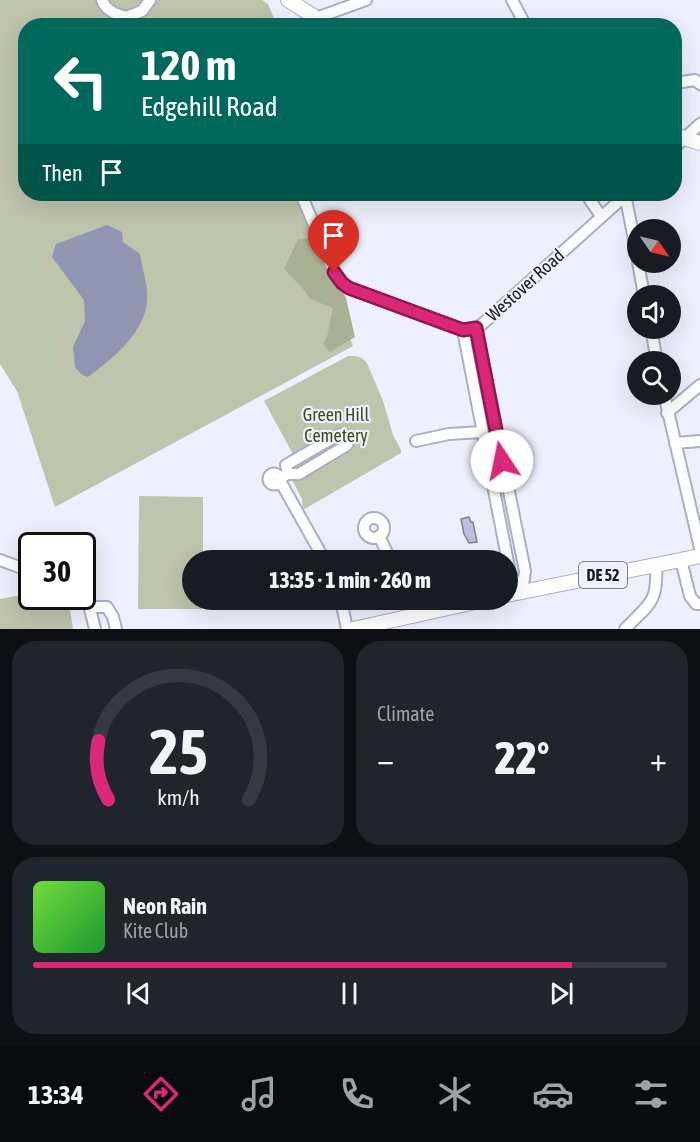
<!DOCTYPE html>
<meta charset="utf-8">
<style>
:root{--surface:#171b24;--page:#20242c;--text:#f1f3f6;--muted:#9ea1a6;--line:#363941;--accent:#db2777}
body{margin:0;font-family:"Asap Condensed",sans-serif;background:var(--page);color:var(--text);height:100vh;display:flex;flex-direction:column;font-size:22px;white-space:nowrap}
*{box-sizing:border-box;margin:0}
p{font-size:20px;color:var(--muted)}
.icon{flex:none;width:33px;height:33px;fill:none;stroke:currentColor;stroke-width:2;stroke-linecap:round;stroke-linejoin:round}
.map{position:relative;height:629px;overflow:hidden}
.details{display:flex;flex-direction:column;gap:12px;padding:12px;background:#0d0f14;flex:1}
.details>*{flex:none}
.banner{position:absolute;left:18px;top:18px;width:664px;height:183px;border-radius:24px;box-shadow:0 6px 24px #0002;background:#00695c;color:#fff;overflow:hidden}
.needle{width:39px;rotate:124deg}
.buttons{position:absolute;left:627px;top:219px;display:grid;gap:12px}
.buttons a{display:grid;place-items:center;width:54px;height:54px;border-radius:50%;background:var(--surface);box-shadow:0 6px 24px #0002;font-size:30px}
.speed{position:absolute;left:18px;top:532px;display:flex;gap:12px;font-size:30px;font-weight:700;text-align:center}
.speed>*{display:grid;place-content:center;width:78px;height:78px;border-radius:50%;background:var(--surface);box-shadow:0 6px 24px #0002;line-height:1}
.speed .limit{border:3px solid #111;border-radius:9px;background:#fff;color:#111}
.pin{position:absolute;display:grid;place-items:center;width:51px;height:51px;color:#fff;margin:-62px -26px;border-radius:50% 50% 50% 0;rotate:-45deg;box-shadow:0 0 6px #0007}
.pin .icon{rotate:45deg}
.me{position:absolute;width:66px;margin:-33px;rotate:349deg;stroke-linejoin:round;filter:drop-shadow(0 0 4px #0008)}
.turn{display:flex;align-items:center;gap:21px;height:126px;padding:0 24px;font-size:27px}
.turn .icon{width:78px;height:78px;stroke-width:2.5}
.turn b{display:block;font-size:42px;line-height:51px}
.then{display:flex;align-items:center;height:57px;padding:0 24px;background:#0003;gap:12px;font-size:22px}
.big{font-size:45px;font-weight:800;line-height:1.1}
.details .card{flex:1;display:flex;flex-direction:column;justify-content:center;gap:9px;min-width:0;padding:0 21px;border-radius:24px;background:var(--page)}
.details .dial{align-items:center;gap:0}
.dial svg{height:156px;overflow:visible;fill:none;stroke:var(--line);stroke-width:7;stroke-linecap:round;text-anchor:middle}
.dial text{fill:var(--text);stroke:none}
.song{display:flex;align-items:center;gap:18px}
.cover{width:72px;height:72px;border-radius:9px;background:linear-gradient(135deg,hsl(100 70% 55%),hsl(130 70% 35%))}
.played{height:6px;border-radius:3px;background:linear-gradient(90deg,var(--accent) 85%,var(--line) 85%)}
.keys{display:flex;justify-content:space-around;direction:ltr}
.heat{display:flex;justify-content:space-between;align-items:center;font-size:33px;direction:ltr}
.details .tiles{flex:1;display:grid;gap:12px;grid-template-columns:1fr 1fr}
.card:last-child{grid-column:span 2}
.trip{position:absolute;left:182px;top:550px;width:336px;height:60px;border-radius:30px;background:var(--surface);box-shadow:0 6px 24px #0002;font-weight:800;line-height:60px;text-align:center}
.dock{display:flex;height:96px;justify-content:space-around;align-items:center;background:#090b0e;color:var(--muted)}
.dock .icon{width:42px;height:42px}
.dock .on{color:var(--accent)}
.dock b{font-size:27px;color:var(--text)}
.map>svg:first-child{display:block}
.green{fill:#bfc4ad}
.forest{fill:#aab093}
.water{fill:#9096b2}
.building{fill:#bbc1de;stroke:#7e8294;stroke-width:1.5}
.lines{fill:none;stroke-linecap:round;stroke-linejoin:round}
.minor-casing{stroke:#aaafc2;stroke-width:14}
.major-casing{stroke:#aaafc2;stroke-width:16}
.minor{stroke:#fff;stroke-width:10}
.major{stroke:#fff;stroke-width:14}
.route-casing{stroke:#8e194d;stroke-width:15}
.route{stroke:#db2777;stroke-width:10}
.labels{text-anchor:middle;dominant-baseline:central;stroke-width:4.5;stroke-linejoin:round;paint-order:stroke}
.shield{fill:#eef1fd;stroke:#5a5b64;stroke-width:1.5}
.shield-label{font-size:16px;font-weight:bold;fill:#1a1b22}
.street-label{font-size:18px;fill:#1a1b22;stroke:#eef1fd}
.park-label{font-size:18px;fill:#434b1a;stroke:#eef1fd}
</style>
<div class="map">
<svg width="700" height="629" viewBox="0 0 700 629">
<rect width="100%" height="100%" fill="#eef1fd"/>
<path class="green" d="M 0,0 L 262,0 L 268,4 L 277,25 L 26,26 L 26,194 L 295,194 L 353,346 L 55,507 L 17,391 L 0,364 Z
M 348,356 C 356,356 361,356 367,363 L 383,401 L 393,435 L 401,450 L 401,453 L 303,510 L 302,499 L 291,478 L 294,456 L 264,401 Z
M 139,496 L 203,497 L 203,561 L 192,561 L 192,600 L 202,600 L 202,609 L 138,609 Z
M 31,593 L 32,597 L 68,597 L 73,629 L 0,629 L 0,599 Z"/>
<path class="forest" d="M 316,238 L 346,298 L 355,337 L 330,352 L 323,344 L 327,337 L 333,308 L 310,299 L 305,291 L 284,269 L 298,239 Z"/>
<path class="water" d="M 107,225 L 122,232 L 123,242 L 140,254 C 142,268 147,282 147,296 C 148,331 113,358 88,377 L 82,375 L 75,367 L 73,347 L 85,321 L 84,300 L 52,257 L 56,244 Z"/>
<path class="building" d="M 469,517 L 471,522 L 473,522 L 477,542 L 469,543 L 464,534 L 461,519 Z"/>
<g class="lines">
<g class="minor-casing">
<path id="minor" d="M 102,0 C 106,11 116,14 126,17 L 142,11 L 150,0
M 512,0 L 526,26
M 310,26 L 316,18 L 366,0
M 682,82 L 695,80 L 700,84
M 675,147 L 700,124
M 301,194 L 334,272 L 341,283 L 349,288 L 463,330 L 476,328 L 480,326 L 627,194
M 588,194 L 590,200 L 601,216
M 625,194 L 638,260
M 638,262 L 644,296
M 476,328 L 525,571 L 522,592
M 651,328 L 657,362
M 463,330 L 510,573 L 522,592
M 664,394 L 700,548
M 667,413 L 700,385
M 416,441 L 449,434 L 482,432
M 675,443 L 700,441
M268.5 479a5.5 5.5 0 1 1 11 0a5.5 5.5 0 1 1-11 0Z
M 288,474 L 299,474 L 347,445 L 349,440 L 347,436 L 342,434 L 338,435 L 286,465 L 288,474 L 279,479 L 325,561
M364 528a10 10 0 1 1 20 0a10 10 0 1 1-20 0Z
M 379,536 L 391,561
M 0,560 L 19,567 L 32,567
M 681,560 L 690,596 L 696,604 L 700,604
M 82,590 L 89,605 L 95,629
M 341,600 L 347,629
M 410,600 L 417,614
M 90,607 L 107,607 L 113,617 L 116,629
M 625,629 C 650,603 658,603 656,565"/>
</g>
<g class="major-casing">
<path id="major" d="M 288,0 L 329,26
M 675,135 L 700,143
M 507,595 L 700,556
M 353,629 L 484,600"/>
</g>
<use href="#minor" class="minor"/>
<use href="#major" class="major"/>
</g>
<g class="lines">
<g class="route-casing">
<path id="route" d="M 334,272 L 342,283 L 349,288 L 452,326 L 463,330 L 476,328 L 502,461"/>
</g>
<use href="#route" class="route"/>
</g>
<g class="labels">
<rect class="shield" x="579" y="562" width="48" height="26" rx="4.5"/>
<g class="shield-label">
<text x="603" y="575">DE 52</text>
</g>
<g class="street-label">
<text transform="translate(525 285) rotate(-42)">Westover Road</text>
</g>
<g class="park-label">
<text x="336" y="414">Green Hill<tspan x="336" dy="21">Cemetery</tspan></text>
</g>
</g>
</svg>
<div class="buttons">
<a><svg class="needle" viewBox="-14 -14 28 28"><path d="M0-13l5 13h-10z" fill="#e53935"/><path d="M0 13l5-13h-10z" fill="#9ea1a6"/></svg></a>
<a><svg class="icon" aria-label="sound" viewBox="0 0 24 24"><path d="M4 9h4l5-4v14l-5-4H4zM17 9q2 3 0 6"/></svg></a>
<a><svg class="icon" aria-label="search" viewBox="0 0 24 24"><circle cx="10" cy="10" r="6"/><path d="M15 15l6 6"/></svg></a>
</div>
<div class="speed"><div class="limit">30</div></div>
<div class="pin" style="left:334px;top:272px;background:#d93025"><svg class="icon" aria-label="arrive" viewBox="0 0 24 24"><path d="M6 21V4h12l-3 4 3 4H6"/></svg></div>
<svg class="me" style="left:502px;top:461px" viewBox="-20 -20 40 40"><circle r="19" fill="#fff"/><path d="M0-13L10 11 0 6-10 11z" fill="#db2777"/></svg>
<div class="trip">13:35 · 1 min · 260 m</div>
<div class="banner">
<div class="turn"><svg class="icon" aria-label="left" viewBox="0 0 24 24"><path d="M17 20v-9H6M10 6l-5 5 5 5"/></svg><div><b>120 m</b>Edgehill Road</div></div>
<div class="then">Then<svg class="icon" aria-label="arrive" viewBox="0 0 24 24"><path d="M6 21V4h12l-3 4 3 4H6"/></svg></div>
</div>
</div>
<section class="details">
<div class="tiles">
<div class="card dial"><svg viewBox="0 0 100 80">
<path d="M14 69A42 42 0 1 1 86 69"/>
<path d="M14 69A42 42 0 0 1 9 39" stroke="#db2777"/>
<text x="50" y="56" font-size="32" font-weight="700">25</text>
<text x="50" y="72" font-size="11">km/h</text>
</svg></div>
<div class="card"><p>Climate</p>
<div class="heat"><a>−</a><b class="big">22°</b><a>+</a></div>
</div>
<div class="card">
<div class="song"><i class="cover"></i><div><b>Neon Rain</b><p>Kite Club</p></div></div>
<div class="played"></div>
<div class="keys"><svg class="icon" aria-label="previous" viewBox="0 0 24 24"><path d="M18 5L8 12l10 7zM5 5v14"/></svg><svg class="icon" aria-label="pause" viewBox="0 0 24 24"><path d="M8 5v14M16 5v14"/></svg><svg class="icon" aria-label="next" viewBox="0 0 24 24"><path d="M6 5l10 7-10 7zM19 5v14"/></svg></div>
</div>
</div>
</section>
<nav class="dock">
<b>13:34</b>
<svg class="icon on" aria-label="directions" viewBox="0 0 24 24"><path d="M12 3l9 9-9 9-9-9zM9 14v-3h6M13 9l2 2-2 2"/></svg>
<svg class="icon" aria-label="music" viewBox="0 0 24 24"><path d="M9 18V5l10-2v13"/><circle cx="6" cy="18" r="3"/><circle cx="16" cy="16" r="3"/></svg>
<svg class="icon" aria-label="phone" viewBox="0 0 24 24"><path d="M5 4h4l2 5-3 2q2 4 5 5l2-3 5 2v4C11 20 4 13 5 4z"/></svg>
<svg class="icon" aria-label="climate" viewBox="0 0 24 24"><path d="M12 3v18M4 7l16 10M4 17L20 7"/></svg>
<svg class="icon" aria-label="car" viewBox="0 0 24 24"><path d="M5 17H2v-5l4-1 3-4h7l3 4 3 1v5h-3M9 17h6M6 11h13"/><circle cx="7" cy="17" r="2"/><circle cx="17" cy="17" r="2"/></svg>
<svg class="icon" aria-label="filters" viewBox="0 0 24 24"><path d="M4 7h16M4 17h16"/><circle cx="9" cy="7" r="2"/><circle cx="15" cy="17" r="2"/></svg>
</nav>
